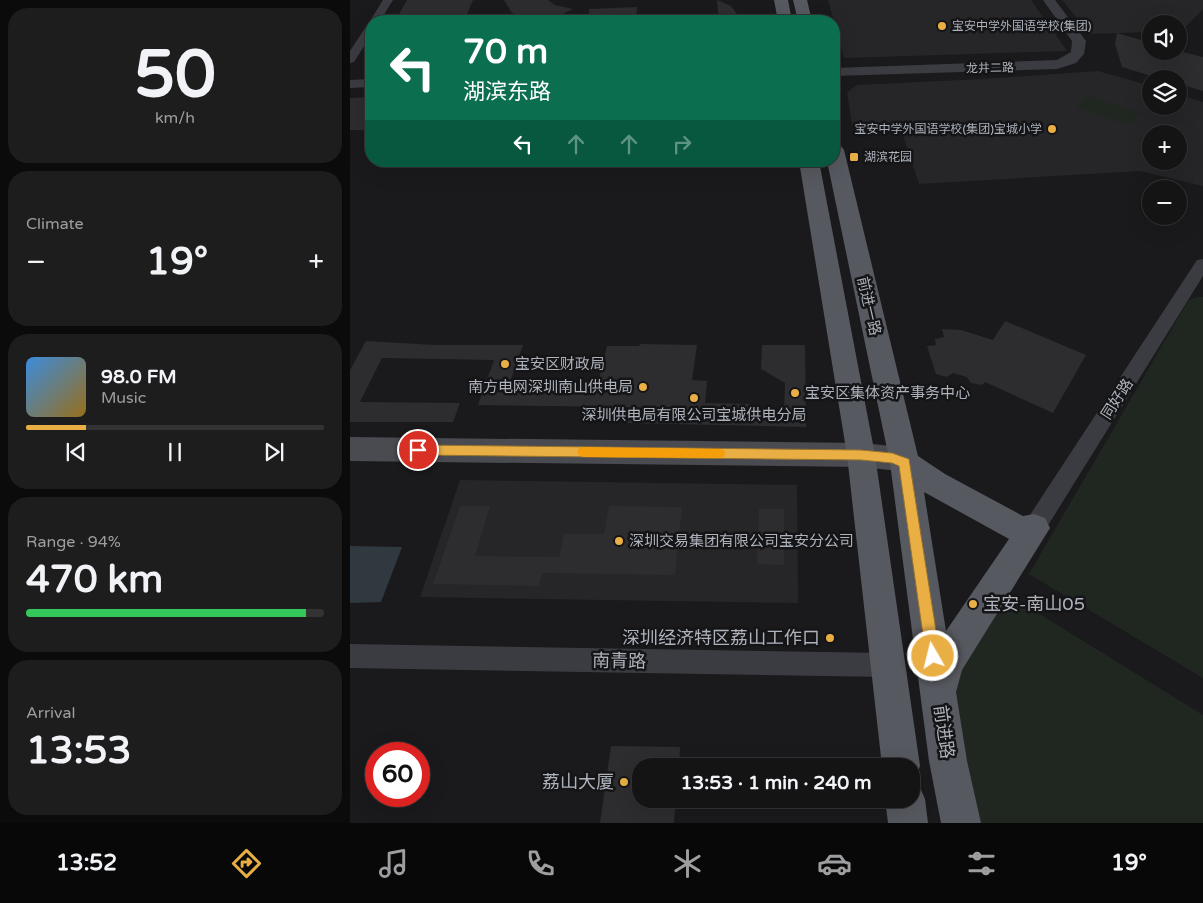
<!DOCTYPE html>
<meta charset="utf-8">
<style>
:root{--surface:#141415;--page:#1d1d1e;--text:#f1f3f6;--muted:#9d9ea0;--line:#333334;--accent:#e9af45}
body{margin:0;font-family:"Varela Round","Noto Sans SC",sans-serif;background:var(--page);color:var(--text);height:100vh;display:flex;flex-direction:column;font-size:19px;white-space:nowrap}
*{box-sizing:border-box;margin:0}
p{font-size:16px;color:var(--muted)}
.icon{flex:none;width:28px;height:28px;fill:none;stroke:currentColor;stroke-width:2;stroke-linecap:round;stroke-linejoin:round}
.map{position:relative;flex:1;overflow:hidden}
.drawer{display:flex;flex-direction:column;gap:8px;padding:8px;background:#0b0b0c;width:350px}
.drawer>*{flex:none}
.hud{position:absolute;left:15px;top:15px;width:475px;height:152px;border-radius:20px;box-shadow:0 5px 20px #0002,0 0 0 1px var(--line);background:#0b6e4f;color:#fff;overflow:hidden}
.tools{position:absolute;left:792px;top:15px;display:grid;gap:10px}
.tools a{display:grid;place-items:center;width:45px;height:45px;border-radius:50%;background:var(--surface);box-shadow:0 5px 20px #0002,0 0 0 1px var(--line);font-size:25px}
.speed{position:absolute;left:15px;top:742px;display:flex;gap:10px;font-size:25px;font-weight:700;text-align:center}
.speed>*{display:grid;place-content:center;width:65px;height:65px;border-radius:50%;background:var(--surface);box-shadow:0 5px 20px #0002,0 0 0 1px var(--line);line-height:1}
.speed .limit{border:8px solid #d22;background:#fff;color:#111}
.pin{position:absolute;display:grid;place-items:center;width:42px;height:42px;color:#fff;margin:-21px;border:2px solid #fff;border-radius:50%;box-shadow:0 1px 5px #0007}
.me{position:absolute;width:55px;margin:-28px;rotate:352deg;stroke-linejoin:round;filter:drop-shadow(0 0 4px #0008)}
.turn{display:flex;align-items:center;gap:18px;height:105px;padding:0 15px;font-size:22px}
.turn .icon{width:65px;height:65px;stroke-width:2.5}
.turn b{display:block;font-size:35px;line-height:42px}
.lanes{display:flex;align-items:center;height:48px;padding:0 15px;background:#0003;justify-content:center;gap:25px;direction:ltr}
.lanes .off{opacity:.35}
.big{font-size:38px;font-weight:700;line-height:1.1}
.drawer .widget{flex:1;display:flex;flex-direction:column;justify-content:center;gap:8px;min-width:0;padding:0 18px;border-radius:20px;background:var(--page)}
.drawer .dial{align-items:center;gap:0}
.dial b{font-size:65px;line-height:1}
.song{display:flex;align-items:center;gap:15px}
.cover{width:60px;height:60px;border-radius:8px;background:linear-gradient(135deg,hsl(210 70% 55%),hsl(40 70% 35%))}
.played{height:5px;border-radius:2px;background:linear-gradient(90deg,var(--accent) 20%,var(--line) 20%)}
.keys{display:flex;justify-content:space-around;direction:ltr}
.heat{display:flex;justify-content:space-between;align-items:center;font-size:28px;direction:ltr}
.charge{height:8px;border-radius:4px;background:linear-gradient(90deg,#34c759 94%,var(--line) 0)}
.trip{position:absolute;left:282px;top:758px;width:288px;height:50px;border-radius:20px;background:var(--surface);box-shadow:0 5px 20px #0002,0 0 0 1px var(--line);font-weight:700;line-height:50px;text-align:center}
.tab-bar{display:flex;height:80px;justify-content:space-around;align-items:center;background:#080808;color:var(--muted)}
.tab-bar .icon{width:35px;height:35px}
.tab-bar .current{color:var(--accent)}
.tab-bar b{font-size:22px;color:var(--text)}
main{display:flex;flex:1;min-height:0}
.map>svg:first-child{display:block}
.built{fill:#262629;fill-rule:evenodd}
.green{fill:#202721}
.water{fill:#303940}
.building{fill:#2d2d30}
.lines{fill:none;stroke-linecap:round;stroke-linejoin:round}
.minor{fill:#3b3c41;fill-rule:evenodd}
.tertiary{fill:#3b3c41;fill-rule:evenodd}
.secondary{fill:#494b51;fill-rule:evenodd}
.primary{fill:#575960;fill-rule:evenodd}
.route{fill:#e9af45;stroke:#97722d}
.slow{fill:#f59e0b}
.poi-dot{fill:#e9af45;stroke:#151517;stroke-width:2}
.labels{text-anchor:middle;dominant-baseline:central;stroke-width:5;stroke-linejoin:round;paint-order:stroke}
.far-poi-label{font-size:12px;fill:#adb2bb;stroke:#151517;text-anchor:start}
.far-street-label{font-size:12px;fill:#adb2bb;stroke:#151517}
.street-label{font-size:15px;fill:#adb2bb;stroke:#151517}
.poi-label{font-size:15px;fill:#adb2bb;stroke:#151517;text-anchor:start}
.near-poi-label{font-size:18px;fill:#adb2bb;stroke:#151517;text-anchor:end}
.near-street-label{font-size:18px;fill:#adb2bb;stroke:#151517}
</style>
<main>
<section class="drawer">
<div class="widget dial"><b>50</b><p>km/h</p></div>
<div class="widget"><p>Climate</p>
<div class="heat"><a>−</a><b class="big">19°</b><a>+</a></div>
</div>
<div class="widget">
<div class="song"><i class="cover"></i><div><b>98.0 FM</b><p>Music</p></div></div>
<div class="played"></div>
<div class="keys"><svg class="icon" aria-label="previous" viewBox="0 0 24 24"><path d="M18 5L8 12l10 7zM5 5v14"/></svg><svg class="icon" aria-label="pause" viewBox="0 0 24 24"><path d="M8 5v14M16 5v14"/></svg><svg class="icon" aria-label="next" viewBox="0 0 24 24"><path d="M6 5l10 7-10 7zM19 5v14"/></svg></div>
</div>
<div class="widget"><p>Range · 94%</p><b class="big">470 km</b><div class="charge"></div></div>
<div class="widget"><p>Arrival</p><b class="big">13:53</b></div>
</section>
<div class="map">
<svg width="853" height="823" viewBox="0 0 853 823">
<rect width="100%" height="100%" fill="#1a1a1c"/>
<path class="built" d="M 478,0 L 681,0 L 717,51 L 494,58 Z
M 712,0 L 853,0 L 853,9 L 831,32 L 829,32 L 829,24 L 801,24 L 801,32 L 740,34 Z
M 748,71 L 801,86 L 801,106 L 829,106 L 829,95 L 853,102 L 853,186 L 790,171 L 569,184 L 549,123 L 502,125 L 497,92 L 507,85 L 633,79 ZM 801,134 L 829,134 L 829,161 L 801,161 Z
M 110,480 L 447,485 L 448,603 L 70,597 Z"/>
<path class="green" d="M 738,96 L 790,113 L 778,125 L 726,107 Z
M 847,297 L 853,297 L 853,678 L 679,574 L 835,306 L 839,300 Z
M 654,592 L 853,715 L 853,823 L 627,823 L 605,725 L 604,675 Z"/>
<path class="water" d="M 0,546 L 52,547 L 31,602 L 0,603 Z"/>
<path class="building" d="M 57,0 L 123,0 L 114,21 L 45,21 Z
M 154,0 L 198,0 L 205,5 L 223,9 L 198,21 L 186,21 L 162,13 Z
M 367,0 L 381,6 L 392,21 L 369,21 Z
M 287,7 L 286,21 L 239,21 L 239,9 Z
M 767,33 L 801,43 L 801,51 L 829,51 L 853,57 L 853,91 L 829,84 L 829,79 L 811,79 L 772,67 L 765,44 Z
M 21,97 L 21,130 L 0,130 L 0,98 Z
M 655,321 L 736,355 L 703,413 L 635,382 L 632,385 L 621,383 L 617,377 L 603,373 L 597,377 L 586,374 L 577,346 L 586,345 L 585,339 L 594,337 L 592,329 L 611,330 L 643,340 Z
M 16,341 L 84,345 L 173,345 L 160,382 L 248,383 L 257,346 L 289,346 L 290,344 L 347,345 L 342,380 L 357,381 L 355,403 L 401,404 L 400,410 L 434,410 L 435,383 L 411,369 L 412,345 L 455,345 L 456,427 L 273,423 L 277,407 L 128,405 L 144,360 L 32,358 L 10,402 L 110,403 L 103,422 L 0,422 L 0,370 Z
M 110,506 L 140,506 L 125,556 L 209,557 L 214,534 L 254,534 L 259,506 L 332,507 L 325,575 L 192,573 L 189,586 L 83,584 Z
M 409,509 L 434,509 L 434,565 L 407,564 Z
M 261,746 L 330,747 L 329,766 L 291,766 L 291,799 L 326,799 L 324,823 L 250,823 Z"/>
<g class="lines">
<path class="minor" d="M 33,0 L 43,0 L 30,21 L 21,21 L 21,23 L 20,21 Z
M 21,24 L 21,35 L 4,62 L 0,63 L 0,51 L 17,25 Z
M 853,259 L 853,276 L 692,535 L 684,537 L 676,535 L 673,528 L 676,521 L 847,260 Z
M 0,644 L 537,653 L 546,656 L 549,665 L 546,674 L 537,677 L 0,668 Z"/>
<path class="tertiary" d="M 693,0 L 705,0 L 736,41 L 734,54 L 726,63 L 707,69 L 484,76 L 484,68 L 707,60 L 721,52 L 722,41 Z
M 21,79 L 21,87 L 0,88 L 0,80 Z"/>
<path class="secondary" d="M 0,437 L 511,443 L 542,446 L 565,455 L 570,463 L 565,471 L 555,475 L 540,470 L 511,467 L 0,461 Z"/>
<path class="primary" d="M 424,0 L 438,0 L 442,21 L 428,21 Z
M 443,0 L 457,0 L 462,21 L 448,21 Z
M 484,144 L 491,146 L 494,150 L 568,456 L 595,474 L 673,516 L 684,514 L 695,518 L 700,528 L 612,670 L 606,692 L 617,761 L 631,823 L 591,823 L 579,761 L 540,463 L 477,161 L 484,161 ZM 574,492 L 659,539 L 596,631 Z
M 449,161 L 469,161 L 525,455 L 570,766 L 565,780 L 561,781 L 561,766 L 532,766 L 497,455 Z
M 561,782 L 569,785 L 575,799 L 578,823 L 538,823 L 535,799 L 561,799 Z"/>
</g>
<path class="route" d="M 68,445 L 511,450 L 542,453 L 559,459 L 590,656 L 588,661 L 583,663 L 578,661 L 576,656 L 549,466 L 542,463 L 511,460 L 68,455 L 64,453 L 62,450 L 64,447 Z"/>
<path class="slow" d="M 233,447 L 369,449 L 374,450 L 375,453 L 374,457 L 369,458 L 233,457 L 229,455 L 227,452 L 229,448 Z"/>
<g class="poi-dot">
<circle cx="592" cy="26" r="5"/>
<circle cx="702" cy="129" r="5"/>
<rect x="499" y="152" width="10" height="10" rx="2.5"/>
<circle cx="155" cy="364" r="5"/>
<circle cx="293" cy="387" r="5"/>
<circle cx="445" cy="393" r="5"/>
<circle cx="344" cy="398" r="5"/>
<circle cx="269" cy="541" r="5"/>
<circle cx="623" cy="604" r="5"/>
<circle cx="480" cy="638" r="5"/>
<circle cx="274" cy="782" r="5"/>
</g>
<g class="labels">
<g class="far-poi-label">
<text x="602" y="26">宝安中学外国语学校(集团)</text>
<text x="692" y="129" text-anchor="end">宝安中学外国语学校(集团)宝城小学</text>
<text x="514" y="157">湖滨花园</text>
</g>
<g class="far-street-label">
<text transform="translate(640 68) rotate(-1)">龙井二路</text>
</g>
<g class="street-label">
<text transform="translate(519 306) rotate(77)">前进一路</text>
<text transform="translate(767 399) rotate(-57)">同好路</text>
</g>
<g class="poi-label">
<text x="165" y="364">宝安区财政局</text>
<text x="283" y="387" text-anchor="end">南方电网深圳南山供电局</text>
<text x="455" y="393">宝安区集体资产事务中心</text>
<text x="344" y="415" text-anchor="middle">深圳供电局有限公司宝城供电分局</text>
<text x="279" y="541">深圳交易集团有限公司宝安分公司</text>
</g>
<g class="near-poi-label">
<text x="633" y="604" text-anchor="start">宝安-南山05</text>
<text x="470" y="638">深圳经济特区荔山工作口</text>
<text x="264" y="782">荔山大厦</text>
</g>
<g class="near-street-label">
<text transform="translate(269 661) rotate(1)">南青路</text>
<text transform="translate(594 732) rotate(82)">前进路</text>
</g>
</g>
</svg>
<div class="tools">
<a><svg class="icon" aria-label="sound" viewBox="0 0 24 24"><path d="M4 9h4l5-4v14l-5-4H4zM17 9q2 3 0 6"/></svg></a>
<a><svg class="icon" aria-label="layers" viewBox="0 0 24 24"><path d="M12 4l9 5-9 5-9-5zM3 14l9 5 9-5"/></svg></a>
<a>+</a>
<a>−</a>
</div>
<div class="speed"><div class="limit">60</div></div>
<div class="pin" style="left:68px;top:450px;background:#d93025"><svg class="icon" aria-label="arrive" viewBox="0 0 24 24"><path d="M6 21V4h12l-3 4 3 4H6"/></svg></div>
<svg class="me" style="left:583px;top:656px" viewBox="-20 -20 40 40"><circle r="17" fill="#e9af45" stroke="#fff" stroke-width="3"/><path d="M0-11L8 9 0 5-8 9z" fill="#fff"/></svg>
<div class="trip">13:53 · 1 min · 240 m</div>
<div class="hud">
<div class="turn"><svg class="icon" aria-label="left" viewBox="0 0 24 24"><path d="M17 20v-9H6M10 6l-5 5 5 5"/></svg><div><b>70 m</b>湖滨东路</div></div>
<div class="lanes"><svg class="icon" aria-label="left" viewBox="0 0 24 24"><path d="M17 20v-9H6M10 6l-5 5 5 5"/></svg><svg class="icon off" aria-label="ahead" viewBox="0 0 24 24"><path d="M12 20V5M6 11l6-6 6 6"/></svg><svg class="icon off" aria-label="ahead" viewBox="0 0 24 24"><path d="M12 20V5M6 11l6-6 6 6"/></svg><svg class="icon off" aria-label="right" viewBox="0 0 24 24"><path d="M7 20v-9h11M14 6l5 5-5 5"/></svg></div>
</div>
</div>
</main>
<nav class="tab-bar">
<b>13:52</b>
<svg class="icon current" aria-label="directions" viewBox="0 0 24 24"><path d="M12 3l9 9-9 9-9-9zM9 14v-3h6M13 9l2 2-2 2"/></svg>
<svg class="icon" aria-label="music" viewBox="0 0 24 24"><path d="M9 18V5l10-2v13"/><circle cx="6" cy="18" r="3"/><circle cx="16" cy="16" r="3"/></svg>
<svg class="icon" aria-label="phone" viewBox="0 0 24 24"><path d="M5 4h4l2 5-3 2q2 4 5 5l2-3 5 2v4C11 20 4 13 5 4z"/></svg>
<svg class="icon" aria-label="climate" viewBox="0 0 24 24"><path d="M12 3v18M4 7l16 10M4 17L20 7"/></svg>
<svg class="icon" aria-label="car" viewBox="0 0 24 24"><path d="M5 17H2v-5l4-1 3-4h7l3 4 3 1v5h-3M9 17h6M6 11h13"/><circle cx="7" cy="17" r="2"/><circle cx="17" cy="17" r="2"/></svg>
<svg class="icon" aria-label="filters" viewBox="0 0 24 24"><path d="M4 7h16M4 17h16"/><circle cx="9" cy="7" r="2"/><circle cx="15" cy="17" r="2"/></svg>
<b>19°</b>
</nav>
